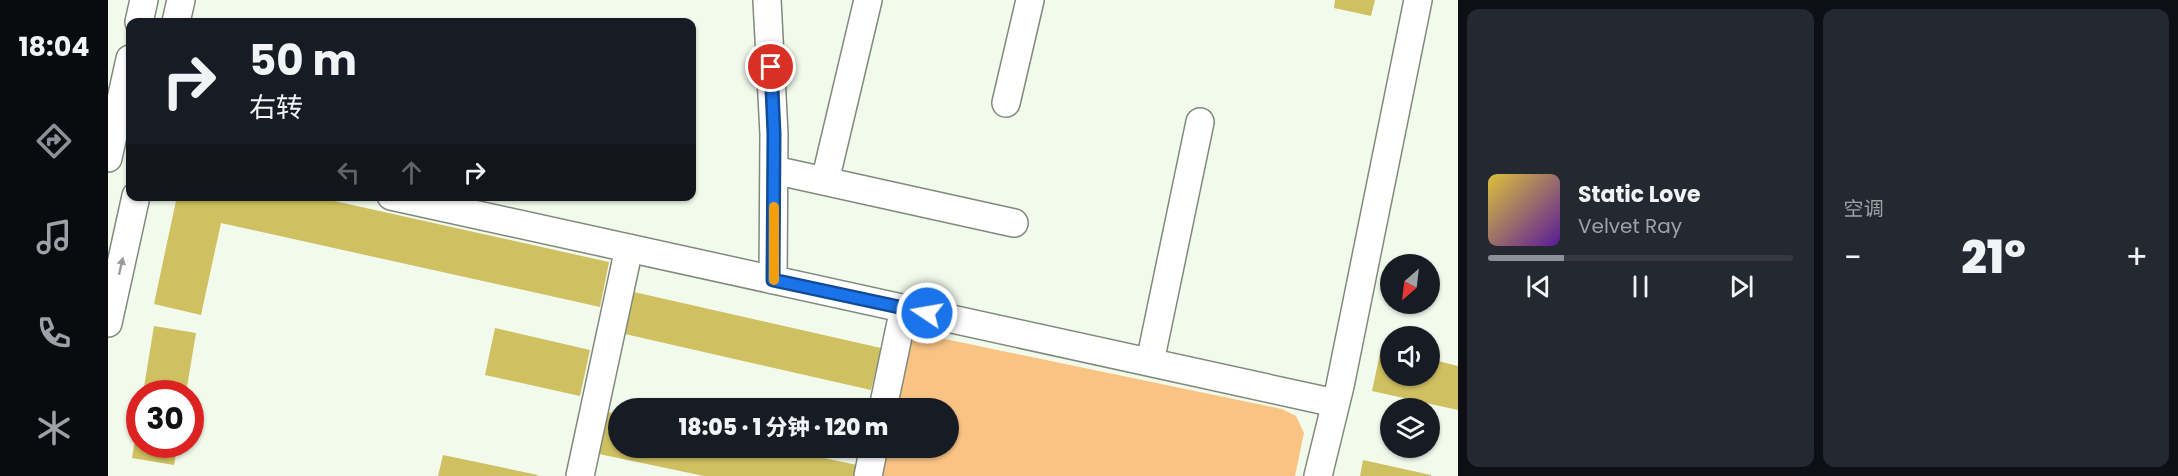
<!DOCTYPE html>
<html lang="zh">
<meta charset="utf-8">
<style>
:root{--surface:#171b24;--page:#242831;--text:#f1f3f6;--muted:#9ea1a6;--line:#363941;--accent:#8c9099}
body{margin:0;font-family:Poppins,"Noto Sans SC",sans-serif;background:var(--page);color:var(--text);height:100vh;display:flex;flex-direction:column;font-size:22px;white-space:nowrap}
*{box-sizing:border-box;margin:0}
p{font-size:20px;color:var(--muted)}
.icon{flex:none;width:33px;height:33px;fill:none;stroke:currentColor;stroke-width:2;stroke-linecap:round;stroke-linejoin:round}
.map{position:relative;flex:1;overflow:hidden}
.sheet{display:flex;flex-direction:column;gap:9px;padding:9px;background:#0d0f14;width:720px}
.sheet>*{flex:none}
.banner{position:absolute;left:18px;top:18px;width:570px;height:183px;border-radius:12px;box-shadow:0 2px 4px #0004;background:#171b24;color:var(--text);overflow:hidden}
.needle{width:39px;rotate:208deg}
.fabs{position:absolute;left:1272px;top:254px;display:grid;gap:12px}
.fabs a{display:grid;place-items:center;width:60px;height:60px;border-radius:50%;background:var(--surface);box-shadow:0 2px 4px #0004;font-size:30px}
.speed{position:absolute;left:18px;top:380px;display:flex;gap:12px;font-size:30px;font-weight:700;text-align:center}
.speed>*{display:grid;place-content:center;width:78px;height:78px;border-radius:50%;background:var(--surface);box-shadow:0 2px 4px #0004;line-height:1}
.speed .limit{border:9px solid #d22;background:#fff;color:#111}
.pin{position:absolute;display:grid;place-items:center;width:51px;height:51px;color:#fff;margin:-26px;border:3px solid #fff;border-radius:50%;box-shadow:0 2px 6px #0007}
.me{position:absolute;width:66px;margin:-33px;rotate:282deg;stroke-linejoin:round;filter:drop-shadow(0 0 4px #0008)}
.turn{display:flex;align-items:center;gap:21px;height:126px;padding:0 24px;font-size:27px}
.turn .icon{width:78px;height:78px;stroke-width:2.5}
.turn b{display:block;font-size:42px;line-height:51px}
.lanes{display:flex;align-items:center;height:57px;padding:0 24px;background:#0003;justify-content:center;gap:30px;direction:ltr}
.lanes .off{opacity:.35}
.big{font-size:45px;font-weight:800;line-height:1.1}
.sheet .widget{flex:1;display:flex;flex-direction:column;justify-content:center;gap:9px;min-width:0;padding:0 21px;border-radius:12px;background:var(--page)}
.song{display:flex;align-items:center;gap:18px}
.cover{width:72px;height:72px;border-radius:9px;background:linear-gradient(135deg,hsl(50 70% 55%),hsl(270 70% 35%))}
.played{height:6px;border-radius:3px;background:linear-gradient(90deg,var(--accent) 25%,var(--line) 25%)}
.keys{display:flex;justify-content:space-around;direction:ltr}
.heat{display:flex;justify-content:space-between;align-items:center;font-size:33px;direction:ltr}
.sheet .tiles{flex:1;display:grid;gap:9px;grid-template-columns:repeat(2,1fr)}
.trip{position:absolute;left:500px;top:398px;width:351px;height:60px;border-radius:30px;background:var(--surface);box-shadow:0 2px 4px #0004;font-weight:800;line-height:60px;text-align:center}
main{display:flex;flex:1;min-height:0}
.tabs{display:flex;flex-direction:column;width:108px;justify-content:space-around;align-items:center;background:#090b0e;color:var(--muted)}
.tabs .icon{width:42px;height:42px}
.tabs .selected{color:var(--accent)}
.tabs b{font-size:27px;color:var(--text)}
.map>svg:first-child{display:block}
.green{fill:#f9c383}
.building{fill:#cfc061}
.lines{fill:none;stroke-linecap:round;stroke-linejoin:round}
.minor-casing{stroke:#81887c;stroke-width:30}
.minor{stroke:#fff;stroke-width:27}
.oneway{fill:#9c9c9a}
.route-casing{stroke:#114b97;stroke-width:15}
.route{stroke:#1a73e8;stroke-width:10}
.slow{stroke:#f59e0b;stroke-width:10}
</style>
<main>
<nav class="tabs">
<b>18:04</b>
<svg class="icon selected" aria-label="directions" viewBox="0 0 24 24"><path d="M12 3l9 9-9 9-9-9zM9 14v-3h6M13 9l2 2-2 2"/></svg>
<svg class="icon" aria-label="music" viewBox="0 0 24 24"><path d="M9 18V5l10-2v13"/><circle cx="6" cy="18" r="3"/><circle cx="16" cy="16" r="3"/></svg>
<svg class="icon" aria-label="phone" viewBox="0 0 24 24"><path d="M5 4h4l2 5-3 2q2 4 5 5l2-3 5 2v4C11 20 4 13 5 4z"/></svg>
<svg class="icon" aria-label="climate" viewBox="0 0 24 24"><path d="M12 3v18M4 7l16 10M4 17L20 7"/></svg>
</nav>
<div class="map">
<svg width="1350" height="476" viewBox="0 0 1350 476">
<rect width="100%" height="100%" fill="#f2faec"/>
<path class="green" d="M 813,334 L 1174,409 L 1188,416 L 1196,433 L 1187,476 L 775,476 L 781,447 L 840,447 L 840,408 L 788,408 L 799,352 L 805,339 Z"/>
<path class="building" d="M 1227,0 L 1267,0 L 1263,16 L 1226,8 Z
M 69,196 L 204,196 L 501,262 L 492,307 L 113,223 L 93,315 L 46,304 Z
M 526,292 L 773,348 L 763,390 L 517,334 Z
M 46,326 L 88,333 L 78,393 L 35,393 Z
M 387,328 L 482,350 L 472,396 L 377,375 Z
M 1273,349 L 1282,351 L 1282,375 L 1322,375 L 1322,359 L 1350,366 L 1350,410 L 1264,391 Z
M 500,412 L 510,414 L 510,447 L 664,447 L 749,465 L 747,476 L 596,476 L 491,454 Z
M 30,421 L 32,444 L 70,444 L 66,465 L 24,458 Z
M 335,455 L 430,475 L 429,476 L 330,476 Z
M 1255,460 L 1323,475 L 1323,476 L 1252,476 Z"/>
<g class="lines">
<g class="minor-casing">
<path id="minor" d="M 659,0 L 666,134 L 665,280
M 31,22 L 36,0
M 68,22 L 73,0
M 898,103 L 922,0
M 0,158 L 22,59
M 666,170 L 906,223
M 717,181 L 760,0
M 283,196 L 1227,403
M 0,323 L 28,196
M 1042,362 L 1092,122
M 775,408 L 796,308
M 472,476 L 521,248
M 760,476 L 766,447
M 1210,476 L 1232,386 L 1310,0"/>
</g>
<use href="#minor" class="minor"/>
</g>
<defs><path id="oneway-solid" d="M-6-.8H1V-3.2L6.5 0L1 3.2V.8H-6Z" transform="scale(1.5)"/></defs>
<use class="oneway" href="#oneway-solid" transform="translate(13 266) rotate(-77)"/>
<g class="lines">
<g class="route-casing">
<path id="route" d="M 663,67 L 666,134 L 665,280 L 819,313"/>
</g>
<use href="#route" class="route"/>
<path class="slow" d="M 666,207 L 666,280"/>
</g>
</svg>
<div class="fabs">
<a><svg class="needle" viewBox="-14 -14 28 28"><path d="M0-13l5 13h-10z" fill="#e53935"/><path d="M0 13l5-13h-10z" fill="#9ea1a6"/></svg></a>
<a><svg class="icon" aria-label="sound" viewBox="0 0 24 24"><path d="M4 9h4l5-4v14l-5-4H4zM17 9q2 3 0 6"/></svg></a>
<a><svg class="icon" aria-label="layers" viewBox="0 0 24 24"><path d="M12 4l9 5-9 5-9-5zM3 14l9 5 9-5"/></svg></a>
</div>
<div class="speed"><div class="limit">30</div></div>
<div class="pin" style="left:663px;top:67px;background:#d93025"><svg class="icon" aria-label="arrive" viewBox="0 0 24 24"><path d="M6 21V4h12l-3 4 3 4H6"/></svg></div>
<svg class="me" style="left:819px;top:313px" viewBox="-20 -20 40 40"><circle r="17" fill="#1a73e8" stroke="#fff" stroke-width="3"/><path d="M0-11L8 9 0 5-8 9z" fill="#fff"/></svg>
<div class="trip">18:05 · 1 分钟 · 120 m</div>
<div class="banner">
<div class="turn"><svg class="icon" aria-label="right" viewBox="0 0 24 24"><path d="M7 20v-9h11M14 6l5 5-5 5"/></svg><div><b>50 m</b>右转</div></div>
<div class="lanes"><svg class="icon off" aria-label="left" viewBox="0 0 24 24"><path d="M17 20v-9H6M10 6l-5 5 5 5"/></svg><svg class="icon off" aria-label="ahead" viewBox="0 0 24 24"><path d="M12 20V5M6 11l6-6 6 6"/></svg><svg class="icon" aria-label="right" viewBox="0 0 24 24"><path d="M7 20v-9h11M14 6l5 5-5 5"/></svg></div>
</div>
</div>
<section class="sheet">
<div class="tiles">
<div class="widget">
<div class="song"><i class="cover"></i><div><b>Static Love</b><p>Velvet Ray</p></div></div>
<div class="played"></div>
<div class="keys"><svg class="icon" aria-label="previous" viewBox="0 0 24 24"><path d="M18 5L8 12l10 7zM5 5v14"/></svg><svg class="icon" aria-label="pause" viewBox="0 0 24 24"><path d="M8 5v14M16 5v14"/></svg><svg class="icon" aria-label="next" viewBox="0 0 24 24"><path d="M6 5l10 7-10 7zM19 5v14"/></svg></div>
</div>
<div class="widget"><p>空调</p>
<div class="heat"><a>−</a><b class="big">21°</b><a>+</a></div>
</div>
</div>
</section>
</main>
